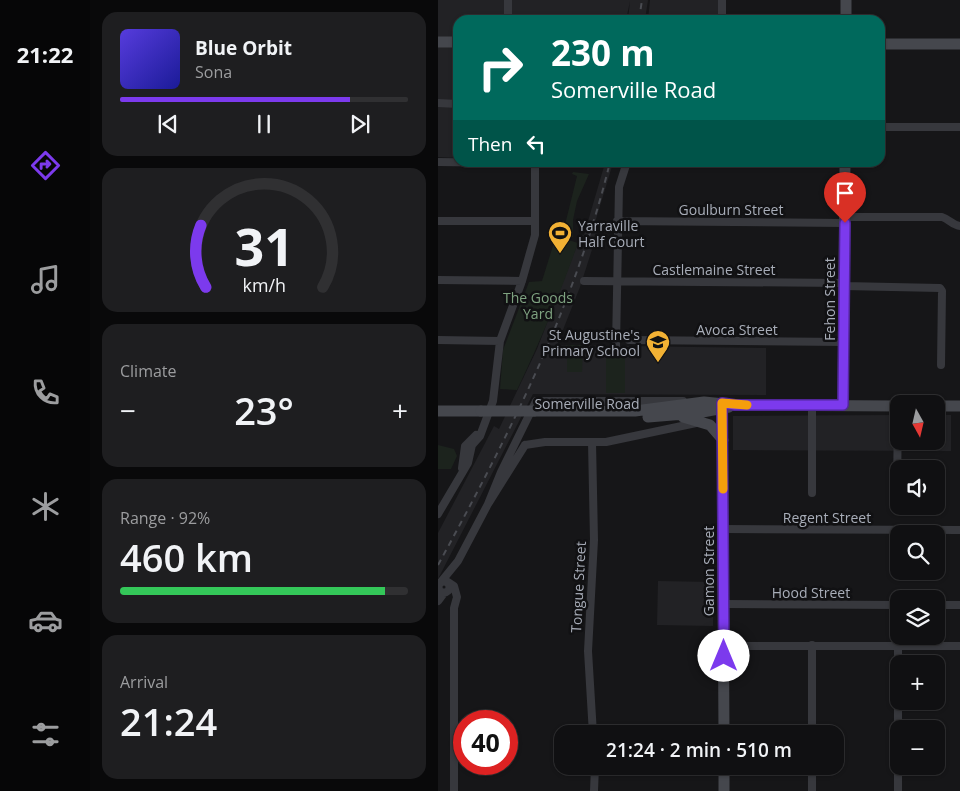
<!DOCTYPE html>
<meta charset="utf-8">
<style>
:root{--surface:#101012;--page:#1e1e20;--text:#f1f3f6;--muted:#9c9d9f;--line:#303032;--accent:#7c3aed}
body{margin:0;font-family:"Open Sans",sans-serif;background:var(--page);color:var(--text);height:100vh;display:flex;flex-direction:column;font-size:19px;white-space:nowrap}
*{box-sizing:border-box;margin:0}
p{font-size:16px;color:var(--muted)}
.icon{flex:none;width:28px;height:28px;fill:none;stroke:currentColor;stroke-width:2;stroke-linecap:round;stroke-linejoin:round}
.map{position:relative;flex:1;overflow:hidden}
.details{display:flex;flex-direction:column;gap:12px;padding:12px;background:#09090a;width:348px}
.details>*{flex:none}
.guide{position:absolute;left:15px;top:15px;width:432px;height:152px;border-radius:15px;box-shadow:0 1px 4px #0004,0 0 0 1px var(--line);background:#00695c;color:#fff;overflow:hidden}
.needle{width:32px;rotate:172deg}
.tools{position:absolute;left:452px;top:395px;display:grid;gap:10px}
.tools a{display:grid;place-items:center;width:55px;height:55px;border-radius:10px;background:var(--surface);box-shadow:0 1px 4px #0004,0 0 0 1px var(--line);font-size:25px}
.speed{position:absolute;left:15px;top:710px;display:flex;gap:10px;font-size:25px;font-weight:700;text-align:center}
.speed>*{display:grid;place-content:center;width:65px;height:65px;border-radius:50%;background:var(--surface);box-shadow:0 1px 4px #0004,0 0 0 1px var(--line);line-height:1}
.speed .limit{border:8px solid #d22;background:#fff;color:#111}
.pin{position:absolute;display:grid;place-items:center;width:42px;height:42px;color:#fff;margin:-51px -21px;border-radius:50% 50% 50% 0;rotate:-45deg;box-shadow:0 0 5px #0007}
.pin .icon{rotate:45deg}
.me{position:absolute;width:55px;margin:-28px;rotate:0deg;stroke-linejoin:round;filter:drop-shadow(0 0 4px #0008)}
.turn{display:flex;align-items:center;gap:18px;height:105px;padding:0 15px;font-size:22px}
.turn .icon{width:65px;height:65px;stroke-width:2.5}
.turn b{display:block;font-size:35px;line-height:42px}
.then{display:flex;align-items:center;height:48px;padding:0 15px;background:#0003;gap:10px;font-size:19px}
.big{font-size:38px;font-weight:600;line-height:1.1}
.details .tile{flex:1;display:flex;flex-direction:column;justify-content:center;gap:8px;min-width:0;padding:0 18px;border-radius:15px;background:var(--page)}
.details .dial{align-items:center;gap:0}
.dial svg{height:130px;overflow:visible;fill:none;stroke:var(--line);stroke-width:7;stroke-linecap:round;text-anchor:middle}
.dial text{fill:var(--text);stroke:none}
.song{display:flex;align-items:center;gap:15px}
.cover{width:60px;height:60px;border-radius:8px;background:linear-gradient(135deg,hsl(250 70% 55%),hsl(240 70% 35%))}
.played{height:5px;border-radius:2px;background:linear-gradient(90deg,var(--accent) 80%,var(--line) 80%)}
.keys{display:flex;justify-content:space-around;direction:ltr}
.heat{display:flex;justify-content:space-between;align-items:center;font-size:28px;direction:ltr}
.charge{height:8px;border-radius:4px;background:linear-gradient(90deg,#34c759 92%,var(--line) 0)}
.trip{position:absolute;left:116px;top:725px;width:290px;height:50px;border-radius:15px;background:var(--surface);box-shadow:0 1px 4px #0004,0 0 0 1px var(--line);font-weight:600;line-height:50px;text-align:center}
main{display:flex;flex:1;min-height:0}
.tab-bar{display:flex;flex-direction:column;width:90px;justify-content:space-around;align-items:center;background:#060607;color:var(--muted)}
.tab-bar .icon{width:35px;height:35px}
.tab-bar .on{color:var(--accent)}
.tab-bar b{font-size:22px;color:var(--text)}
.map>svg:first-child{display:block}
.built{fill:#222225}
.green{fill:#1c231d}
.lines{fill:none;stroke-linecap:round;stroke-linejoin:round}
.street{stroke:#37383d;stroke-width:8}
.secondary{stroke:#45474d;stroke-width:11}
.rail{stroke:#4a4c52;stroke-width:2;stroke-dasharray:6 5;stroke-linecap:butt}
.secondary-bridge{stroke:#45474d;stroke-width:11}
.route-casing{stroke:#51269a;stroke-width:12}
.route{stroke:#7c3aed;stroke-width:9}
.slow{stroke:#f59e0b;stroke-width:9}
.labels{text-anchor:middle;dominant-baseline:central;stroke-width:5;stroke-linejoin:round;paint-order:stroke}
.street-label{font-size:14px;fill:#a8adb8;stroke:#111113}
.poi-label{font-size:14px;fill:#a8adb8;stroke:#111113;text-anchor:start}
.park-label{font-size:14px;fill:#7fa381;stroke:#111113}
</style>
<main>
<nav class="tab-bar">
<b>21:22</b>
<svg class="icon on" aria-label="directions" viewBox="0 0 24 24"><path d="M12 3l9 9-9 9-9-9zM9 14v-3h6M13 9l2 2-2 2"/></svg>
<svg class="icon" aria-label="music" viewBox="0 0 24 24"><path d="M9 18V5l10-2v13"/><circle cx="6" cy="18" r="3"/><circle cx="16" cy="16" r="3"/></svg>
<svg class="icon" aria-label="phone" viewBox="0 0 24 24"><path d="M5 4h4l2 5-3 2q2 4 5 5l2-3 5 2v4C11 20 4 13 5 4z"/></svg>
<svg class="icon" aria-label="climate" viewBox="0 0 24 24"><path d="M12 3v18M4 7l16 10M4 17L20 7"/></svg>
<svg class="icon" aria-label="car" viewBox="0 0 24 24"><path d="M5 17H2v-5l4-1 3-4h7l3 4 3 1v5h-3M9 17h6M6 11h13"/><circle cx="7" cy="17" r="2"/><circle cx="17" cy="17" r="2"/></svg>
<svg class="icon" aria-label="filters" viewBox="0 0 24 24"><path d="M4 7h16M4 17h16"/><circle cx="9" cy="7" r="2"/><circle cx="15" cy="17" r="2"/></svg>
</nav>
<section class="details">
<div class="tile">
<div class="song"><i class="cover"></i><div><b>Blue Orbit</b><p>Sona</p></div></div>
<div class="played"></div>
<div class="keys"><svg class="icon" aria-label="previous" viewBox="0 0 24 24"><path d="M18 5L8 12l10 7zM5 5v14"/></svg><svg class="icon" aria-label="pause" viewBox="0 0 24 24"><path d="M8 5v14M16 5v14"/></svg><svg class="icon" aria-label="next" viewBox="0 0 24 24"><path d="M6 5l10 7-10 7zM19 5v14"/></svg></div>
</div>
<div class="tile dial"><svg viewBox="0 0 100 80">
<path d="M14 69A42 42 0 1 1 86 69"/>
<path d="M14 69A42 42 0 0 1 11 31" stroke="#7c3aed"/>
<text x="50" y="56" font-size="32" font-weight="700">31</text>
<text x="50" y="72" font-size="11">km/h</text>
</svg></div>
<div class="tile"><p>Climate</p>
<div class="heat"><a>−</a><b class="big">23°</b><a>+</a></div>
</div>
<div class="tile"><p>Range · 92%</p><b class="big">460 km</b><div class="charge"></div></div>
<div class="tile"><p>Arrival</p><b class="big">21:24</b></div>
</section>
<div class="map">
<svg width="523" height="791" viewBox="0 0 523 791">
<rect width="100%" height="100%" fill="#161618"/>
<path class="built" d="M 0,0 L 210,0 L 207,20 L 190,20 L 192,1 L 188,20 L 20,20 L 20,158 L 0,157 Z
M 212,0 L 280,0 L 280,20 L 210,20 Z
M 167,163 L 175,163 L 155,229 L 160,231 L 142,287 L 119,345 L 328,348 L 328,395 L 95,394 L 0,579 L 0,533 L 56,426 L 61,429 L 99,349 L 143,235 L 146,235 Z
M 461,415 L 461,441 L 499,441 L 499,415 L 513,415 L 513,451 L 295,450 L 295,416 Z
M 220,581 L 275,582 L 275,626 L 219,625 Z"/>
<path class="green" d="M 135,172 L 151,174 L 139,201 L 135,220 L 135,237 L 124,237 L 139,176 L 134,174 Z
M 118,236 L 140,243 C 122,294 102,342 79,390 L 62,389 L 65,350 L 91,282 L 104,281 Z
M 129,345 L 145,345 L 144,372 L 129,372 Z
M 168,348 L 187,349 L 187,393 L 168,393 Z
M 0,445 L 16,449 L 19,456 L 13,469 L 0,469 Z"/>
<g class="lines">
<path class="street" d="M 70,20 L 70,0
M 284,20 L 284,0
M 0,103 L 20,104
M 442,127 L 523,127
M 0,162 L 133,164
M 282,162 L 407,163
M 407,217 L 504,217 C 511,219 515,226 523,226
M 0,221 L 97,221
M 179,221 L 407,223
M 0,280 L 84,281
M 146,281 L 406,283
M 406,286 L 502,288 L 504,291 L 503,365
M 0,340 L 62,341
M 191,340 L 406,342
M 178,346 L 181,187 L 189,162
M 154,442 L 156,540 L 150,651 L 155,734
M 34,445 L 42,436 L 55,401 L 62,341 L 84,281 L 97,235 L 97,163
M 87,445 L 107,442 L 168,442 L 258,423
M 24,468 L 27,446 L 38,435
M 374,493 L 374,405
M 459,493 L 460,406
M 50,504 L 63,472 L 98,401 L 245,401
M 0,514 L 30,463 L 34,445
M 285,529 L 523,530
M0.5 587a5.5 5.5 0 1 1 11 0a5.5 5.5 0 1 1-11 0Z
M 10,582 L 16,586 L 19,597 L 16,608 L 16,791
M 2,583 L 20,561 L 50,504 L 87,445
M 0,601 L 6,593
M 286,604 L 461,605
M 499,605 L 523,605
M 374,645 L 374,734
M 285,646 L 523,646
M 460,646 L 460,791
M 374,766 L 374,791
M 156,791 L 157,766"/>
<path class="secondary" d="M 408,0 L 408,20
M 0,42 L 20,42
M 442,44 L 523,44
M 284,403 L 286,734
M 405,405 L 407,162
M 499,406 L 523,406
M 0,411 L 43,411
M 96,411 L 197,411 L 266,402 L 297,405 L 461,406
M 210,417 L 259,413 L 291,407
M 245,417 L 272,425 L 285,440
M 286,766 L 286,791"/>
<path class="rail" d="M 201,20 L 204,0
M 0,565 C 70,437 137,306 172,162"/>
<path class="secondary-bridge" d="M 43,411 L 96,411"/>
</g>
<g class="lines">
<g class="route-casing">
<path id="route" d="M 286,656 L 284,403 L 297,405 L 405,405 L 407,223"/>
</g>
<use href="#route" class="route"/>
<path class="slow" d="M 285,489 L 284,403 L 309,405"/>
</g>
<defs>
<g id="stadium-pin" transform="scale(1.25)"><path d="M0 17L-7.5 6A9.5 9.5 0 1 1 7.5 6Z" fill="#f2b134" stroke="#111113"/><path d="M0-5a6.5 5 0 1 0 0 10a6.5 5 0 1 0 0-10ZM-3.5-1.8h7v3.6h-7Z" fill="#111"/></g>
<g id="school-pin" transform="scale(1.25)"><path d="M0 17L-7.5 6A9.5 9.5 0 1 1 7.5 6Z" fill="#f2b134" stroke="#111113"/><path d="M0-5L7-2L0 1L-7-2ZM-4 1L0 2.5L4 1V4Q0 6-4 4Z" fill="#111"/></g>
</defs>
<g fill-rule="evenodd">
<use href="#stadium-pin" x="122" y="233"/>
<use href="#school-pin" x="220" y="342"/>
</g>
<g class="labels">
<g class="street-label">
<text x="293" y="209">Goulburn Street</text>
<text x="276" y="269">Castlemaine Street</text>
<text transform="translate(391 299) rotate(-90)">Fehon Street</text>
<text x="299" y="329">Avoca Street</text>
<text x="149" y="403">Somerville Road</text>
<text x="389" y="517">Regent Street</text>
<text transform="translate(270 571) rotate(-90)">Gamon Street</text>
<text transform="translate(140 587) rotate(-87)">Tongue Street</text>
<text x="373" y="592">Hood Street</text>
</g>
<g class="poi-label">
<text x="140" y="225">Yarraville<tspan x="140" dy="16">Half Court</tspan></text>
<text x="202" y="334" text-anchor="end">St Augustine's<tspan x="202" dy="16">Primary School</tspan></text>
</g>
<g class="park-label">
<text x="100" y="297">The Goods<tspan x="100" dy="16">Yard</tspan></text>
</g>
</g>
</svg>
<div class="tools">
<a><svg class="needle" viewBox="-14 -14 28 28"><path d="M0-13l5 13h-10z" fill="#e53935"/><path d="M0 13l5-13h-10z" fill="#9c9d9f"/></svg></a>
<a><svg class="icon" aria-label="sound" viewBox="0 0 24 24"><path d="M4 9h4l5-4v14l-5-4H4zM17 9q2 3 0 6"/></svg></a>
<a><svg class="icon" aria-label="search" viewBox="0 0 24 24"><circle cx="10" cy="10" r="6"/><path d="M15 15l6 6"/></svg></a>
<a><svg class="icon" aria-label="layers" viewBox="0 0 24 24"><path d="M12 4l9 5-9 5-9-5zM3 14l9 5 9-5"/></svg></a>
<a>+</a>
<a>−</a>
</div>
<div class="speed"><div class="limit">40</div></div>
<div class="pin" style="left:407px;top:223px;background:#d93025"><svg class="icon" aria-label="arrive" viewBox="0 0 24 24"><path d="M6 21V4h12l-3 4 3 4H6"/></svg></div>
<svg class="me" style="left:286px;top:656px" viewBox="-20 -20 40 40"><circle r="19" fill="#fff"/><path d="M0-13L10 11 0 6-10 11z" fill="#7c3aed"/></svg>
<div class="trip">21:24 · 2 min · 510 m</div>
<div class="guide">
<div class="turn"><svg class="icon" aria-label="right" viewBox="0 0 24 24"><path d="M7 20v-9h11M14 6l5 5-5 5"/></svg><div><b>230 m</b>Somerville Road</div></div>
<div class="then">Then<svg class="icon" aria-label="left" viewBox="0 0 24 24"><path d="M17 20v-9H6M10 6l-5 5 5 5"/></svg></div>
</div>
</div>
</main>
